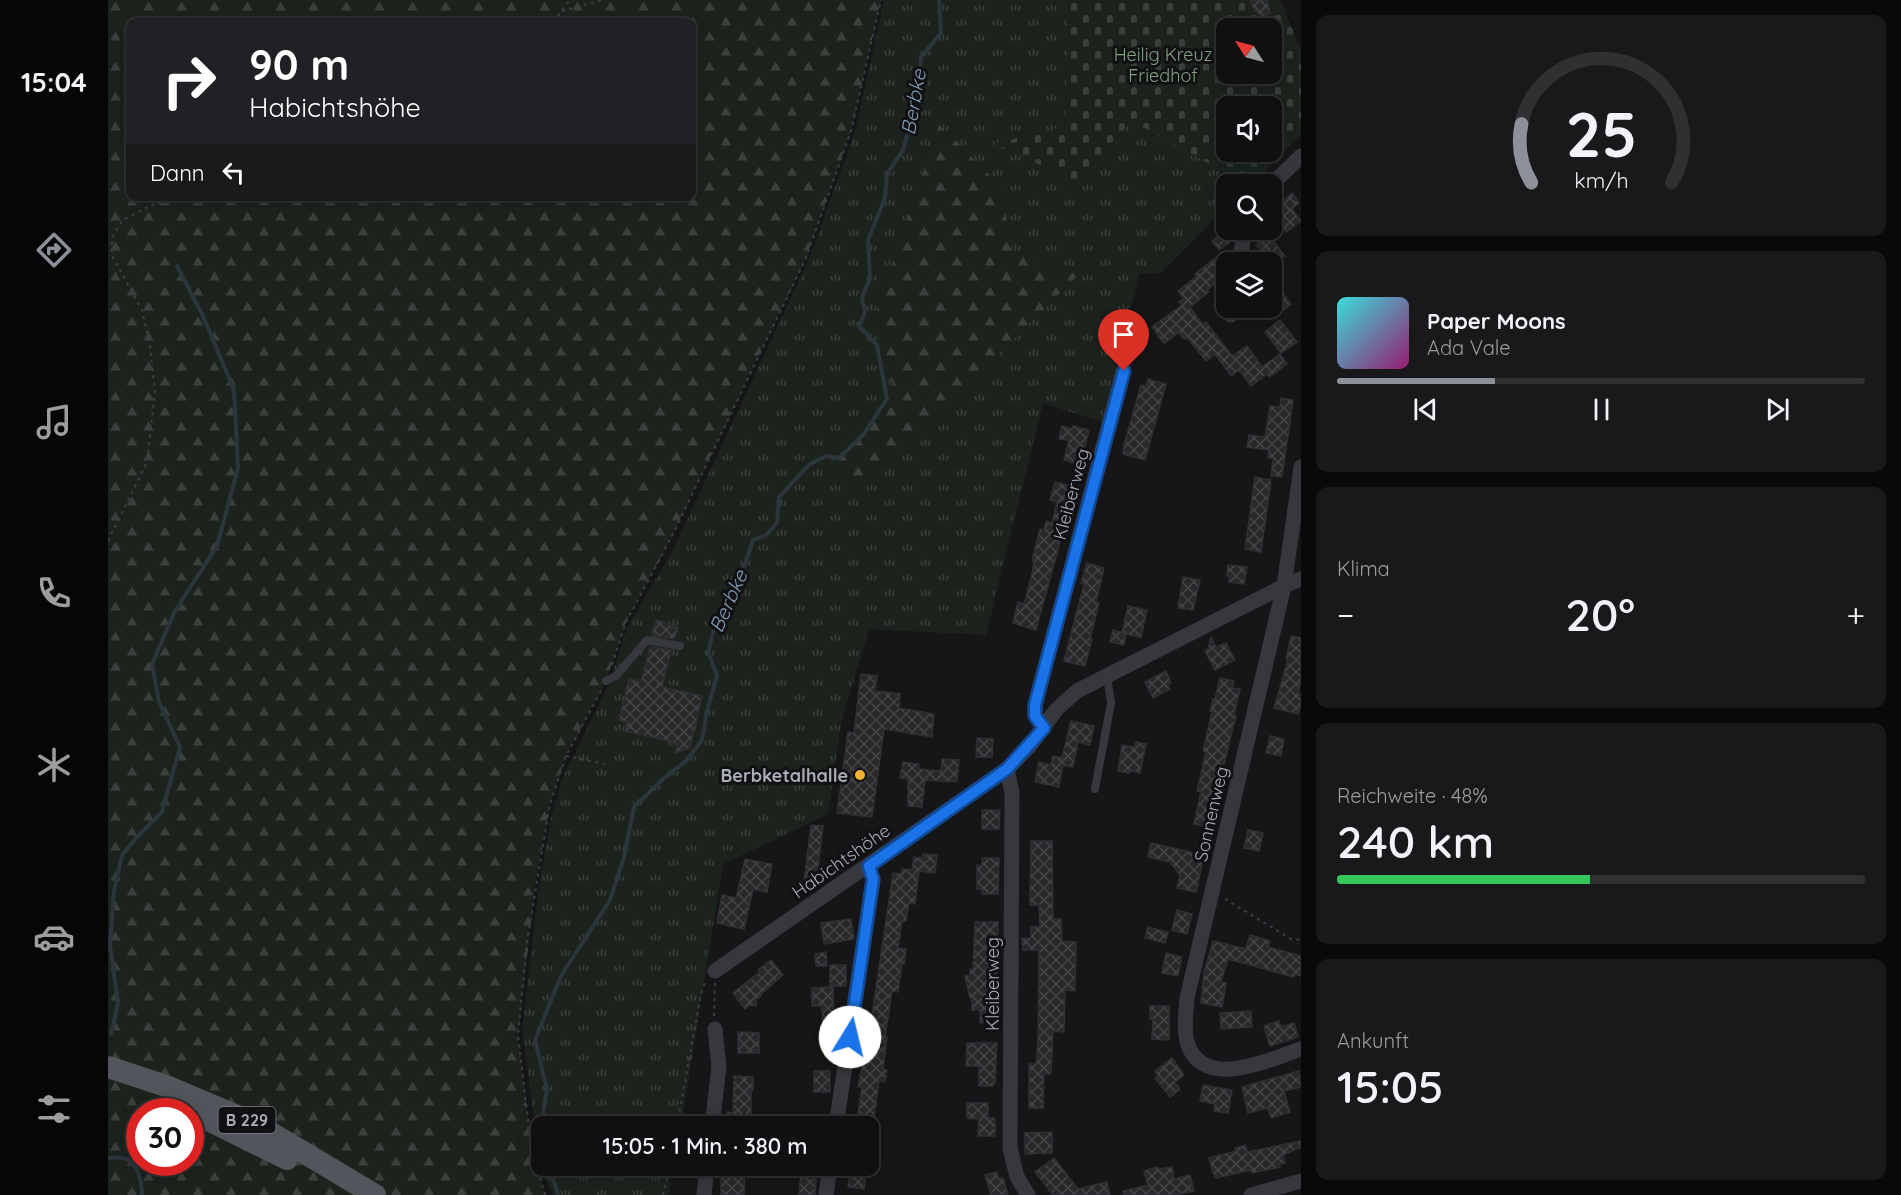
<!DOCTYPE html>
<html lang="de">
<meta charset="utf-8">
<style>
:root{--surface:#101012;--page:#19191b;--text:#f1f3f6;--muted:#9c9d9f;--line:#303032;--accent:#8c9099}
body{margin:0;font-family:Quicksand,sans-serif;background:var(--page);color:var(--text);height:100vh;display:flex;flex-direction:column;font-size:22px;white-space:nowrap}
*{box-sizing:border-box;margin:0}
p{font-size:20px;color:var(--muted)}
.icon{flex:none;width:33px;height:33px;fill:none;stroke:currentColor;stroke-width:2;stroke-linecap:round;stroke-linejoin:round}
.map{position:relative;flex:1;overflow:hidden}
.sheet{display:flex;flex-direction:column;gap:15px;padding:15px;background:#09090a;width:600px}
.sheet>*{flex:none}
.hud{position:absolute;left:18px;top:18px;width:570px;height:183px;border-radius:12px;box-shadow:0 3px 15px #0003,0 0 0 2px var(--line);background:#202124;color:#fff;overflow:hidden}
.needle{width:39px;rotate:306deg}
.buttons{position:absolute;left:1108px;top:18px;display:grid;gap:12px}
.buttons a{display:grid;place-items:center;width:66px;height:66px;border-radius:12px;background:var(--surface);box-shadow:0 3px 15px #0003,0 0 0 2px var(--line);font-size:30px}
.speed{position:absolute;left:18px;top:1098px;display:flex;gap:12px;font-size:30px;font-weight:700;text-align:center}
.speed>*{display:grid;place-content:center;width:78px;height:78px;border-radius:50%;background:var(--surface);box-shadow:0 3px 15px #0003,0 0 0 2px var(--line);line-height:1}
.speed .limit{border:9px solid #d22;background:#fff;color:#111}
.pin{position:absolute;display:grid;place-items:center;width:51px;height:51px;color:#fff;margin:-62px -26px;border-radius:50% 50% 50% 0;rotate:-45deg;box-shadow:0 0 6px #0007}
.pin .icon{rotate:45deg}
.me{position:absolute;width:66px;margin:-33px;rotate:9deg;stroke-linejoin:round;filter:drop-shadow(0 0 4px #0008)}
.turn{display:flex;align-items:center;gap:21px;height:126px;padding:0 24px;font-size:27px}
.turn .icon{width:78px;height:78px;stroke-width:2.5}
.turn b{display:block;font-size:42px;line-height:51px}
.then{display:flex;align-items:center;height:57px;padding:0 24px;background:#0003;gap:12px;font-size:22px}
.big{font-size:45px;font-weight:600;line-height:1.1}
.sheet .tile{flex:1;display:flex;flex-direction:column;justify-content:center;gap:9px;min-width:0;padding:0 21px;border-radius:12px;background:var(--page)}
.sheet .dial{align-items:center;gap:0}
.dial svg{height:156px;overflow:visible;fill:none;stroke:var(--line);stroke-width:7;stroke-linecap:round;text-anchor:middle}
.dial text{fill:var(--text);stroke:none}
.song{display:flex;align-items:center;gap:18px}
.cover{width:72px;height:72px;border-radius:9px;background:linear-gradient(135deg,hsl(180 70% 55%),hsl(320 70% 35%))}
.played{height:6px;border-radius:3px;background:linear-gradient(90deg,var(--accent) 30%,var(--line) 30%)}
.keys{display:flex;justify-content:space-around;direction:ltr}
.heat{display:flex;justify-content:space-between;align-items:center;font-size:33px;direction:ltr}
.charge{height:9px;border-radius:4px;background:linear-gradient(90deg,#34c759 48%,var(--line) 0)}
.trip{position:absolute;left:423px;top:1116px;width:348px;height:60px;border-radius:12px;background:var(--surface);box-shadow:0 3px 15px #0003,0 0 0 2px var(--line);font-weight:600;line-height:60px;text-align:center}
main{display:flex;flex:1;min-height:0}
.tabs{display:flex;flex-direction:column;width:108px;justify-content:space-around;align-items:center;background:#060607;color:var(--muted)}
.tabs .icon{width:42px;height:42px}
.tabs .selected{color:var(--accent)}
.tabs b{font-size:27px;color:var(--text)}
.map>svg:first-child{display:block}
.grass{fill:url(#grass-tufts)}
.forest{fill:url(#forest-firs);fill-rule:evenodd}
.cemetery{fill:url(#cemetery-stones);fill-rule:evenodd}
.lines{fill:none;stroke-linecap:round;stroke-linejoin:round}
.stream{stroke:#2c353c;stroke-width:4}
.building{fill:url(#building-cross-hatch);stroke:#303034;stroke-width:1.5}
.path{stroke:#3d3f44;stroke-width:2;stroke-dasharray:3 4.5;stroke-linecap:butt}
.lane{stroke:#37383d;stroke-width:8}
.street{stroke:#37383d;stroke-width:15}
.primary{stroke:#53555c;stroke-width:22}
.route-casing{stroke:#114b97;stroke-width:15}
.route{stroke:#1a73e8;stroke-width:10}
.poi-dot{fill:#f2b134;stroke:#111113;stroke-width:2}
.labels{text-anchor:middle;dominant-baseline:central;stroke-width:6;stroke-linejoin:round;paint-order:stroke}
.shield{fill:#111113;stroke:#7b7e86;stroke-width:1.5}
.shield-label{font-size:16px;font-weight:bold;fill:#a8adb8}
.park-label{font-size:18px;fill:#7fa381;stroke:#111113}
.street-label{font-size:18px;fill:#a8adb8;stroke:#111113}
.poi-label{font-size:18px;font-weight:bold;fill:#a8adb8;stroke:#111113;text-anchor:end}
.water-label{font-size:20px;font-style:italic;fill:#7f9bb3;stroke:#111113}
</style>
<main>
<nav class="tabs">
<b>15:04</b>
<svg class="icon selected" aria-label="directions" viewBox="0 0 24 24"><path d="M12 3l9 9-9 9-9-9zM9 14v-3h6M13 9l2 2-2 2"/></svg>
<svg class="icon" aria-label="music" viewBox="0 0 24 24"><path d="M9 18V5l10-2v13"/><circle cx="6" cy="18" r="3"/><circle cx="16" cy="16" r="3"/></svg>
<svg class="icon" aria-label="phone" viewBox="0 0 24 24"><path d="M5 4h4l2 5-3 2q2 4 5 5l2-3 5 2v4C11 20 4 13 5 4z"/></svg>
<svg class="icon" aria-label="climate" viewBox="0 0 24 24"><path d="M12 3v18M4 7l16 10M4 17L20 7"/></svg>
<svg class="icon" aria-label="car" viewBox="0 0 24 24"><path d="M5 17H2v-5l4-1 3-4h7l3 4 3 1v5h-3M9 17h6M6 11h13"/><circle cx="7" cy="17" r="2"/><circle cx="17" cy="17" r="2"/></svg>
<svg class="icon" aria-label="filters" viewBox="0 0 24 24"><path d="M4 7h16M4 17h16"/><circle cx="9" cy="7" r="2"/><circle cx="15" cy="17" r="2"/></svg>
</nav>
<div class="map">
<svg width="1193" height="1195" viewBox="0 0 1193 1195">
<defs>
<pattern id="grass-tufts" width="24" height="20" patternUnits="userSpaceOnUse" patternTransform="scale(1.5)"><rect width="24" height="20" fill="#1c231d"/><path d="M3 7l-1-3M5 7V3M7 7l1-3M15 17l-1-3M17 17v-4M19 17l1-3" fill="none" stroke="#3a403c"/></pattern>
<pattern id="forest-firs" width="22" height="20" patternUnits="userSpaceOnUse" patternTransform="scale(1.5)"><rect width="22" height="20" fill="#1c231d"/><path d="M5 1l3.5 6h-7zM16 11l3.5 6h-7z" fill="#3a403c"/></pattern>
<pattern id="cemetery-stones" width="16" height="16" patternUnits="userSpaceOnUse" patternTransform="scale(1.5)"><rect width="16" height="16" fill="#1c231d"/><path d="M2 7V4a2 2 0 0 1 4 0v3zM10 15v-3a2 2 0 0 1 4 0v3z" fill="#3a403c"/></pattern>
<pattern id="building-cross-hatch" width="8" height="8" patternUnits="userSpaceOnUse" patternTransform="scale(1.5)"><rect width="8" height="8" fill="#29292c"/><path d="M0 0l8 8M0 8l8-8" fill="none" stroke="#454548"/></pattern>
</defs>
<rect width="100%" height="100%" fill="#161618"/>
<path class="grass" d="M 776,0 L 960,0 L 958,126 L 886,144 L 969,181 L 1024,121 L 1140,184 L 1119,184 L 1119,206 L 1053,273 L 1031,274 L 994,422 L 935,403 L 878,635 L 761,629 L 733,723 L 720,814 L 615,864 L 573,1126 L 434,1126 L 434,1166 L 566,1166 L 560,1195 L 445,1195 L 432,1163 L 414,1028 L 432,880 L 443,819 L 454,779 L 499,689 L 519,628 L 566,548 L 701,259 L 747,132 Z"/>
<path class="forest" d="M 0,0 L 773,0 L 743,131 L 698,258 L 564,536 L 518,622 L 498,681 L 458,756 L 442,804 L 428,879 L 410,1036 L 423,1145 L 437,1195 L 0,1195 ZM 22,22 L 584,22 L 584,196 L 22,196 ZM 32,1112 L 82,1112 L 82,1162 L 32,1162 Z
M 831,125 L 893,186 L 904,253 L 970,275 L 753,492 L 719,451 L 788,396 L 765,322 Z"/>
<path class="cemetery" d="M 960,0 L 1172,0 L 1193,50 L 1193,134 L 1145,184 L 1138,184 L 1024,121 L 969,181 L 885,144 L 958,126 ZM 1119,28 L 1164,28 L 1164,74 L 1119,74 ZM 1119,106 L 1164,106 L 1164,152 L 1119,152 Z"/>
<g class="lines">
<path class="stream" d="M 3,1034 L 10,1003 L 2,945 L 6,891 L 14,855 L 29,837 L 54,812 L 72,747 L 51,702 L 44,664 L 67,611 L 109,546 L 130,468 L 126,390 L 95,316 L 69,266
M 434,1136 L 432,1132 L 439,1089 L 427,1040 L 453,976 L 502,900 L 516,857 L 526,807 L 554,780 L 579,760 L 594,740 L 599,711 L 609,675 L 600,652 L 608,621 L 627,593 L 645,540 L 658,535 L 669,523 L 671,497 L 702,464 L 718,456 L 731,458 L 755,435 L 779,399 L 769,345 L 751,326 L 757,312 L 754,298 L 762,278 L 760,240 L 777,198 L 779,174 L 795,150 L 804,118 L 805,81 L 812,68 L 813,57 L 833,33 L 831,0
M 0,1158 C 5,1158 10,1157 15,1158 C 30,1161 34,1182 34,1195
M 441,1166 L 450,1195"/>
</g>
<path class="building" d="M 1143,0 L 1159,0 L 1162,13 L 1154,18 L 1145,8 Z
M 1184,193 L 1191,203 L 1184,209 L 1193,221 L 1178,232 L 1164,213 L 1164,209 Z
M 1114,233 L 1121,243 L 1111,250 L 1104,241 Z
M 1161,235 L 1177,256 L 1168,262 L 1158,262 L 1152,255 L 1155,254 L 1148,245 Z
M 1106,259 L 1118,275 L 1099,290 L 1101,292 L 1082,307 L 1095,325 L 1098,322 L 1124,356 L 1139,346 L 1154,367 L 1172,354 L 1179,364 L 1161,377 L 1159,374 L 1143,386 L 1131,370 L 1123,376 L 1107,354 L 1098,361 L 1079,337 L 1076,339 L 1071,332 L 1056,344 L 1044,327 L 1074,305 L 1071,302 L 1076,298 L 1070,291 L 1089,276 L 1087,274 Z
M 1164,278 L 1183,304 L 1164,319 Z
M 1172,320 L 1189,342 L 1173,353 L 1157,332 Z
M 1040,379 L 1058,384 L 1037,460 L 1015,454 L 1016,445 L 1033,385 L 1038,386 Z
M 1173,398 L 1185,400 L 1174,477 L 1163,476 L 1165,458 L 1160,458 L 1161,450 L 1139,447 L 1141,435 L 1157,437 L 1162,406 L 1172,407 Z
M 954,426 L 964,429 L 965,426 L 981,430 L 972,465 L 956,460 L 961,440 L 951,439 Z
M 1147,477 L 1163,480 L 1153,552 L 1137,549 Z
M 947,482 L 967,487 L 928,630 L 905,623 L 910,602 L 916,604 L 924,574 L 926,561 L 924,560 L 932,529 L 936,530 L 938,521 L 944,523 L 949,502 L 942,500 Z
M 979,563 L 996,568 L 988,602 L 991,603 L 982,639 L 984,639 L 977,666 L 956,661 L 976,584 L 973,583 Z
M 1120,565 L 1139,567 L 1136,584 L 1121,582 L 1122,576 L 1119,576 Z
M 1075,577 L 1092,580 L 1085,610 L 1070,608 Z
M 1020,606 L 1039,610 L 1033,637 L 1018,634 L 1016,645 L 1002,642 L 1005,630 L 1014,632 Z
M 549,620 L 570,628 L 566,639 L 545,635 L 544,632 Z
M 1183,636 L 1193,638 L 1193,681 L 1190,693 L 1193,694 L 1193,705 L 1190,714 L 1166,708 L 1180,660 L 1178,659 Z
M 1103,637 L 1108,647 L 1118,643 L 1127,660 L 1107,670 L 1097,651 L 1100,649 Z
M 542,647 L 563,650 L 554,687 L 594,696 L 582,748 L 567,753 L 570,743 L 517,731 L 519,722 L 511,720 L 521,679 L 533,682 Z
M 1058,671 L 1063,683 L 1060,685 L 1062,689 L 1045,698 L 1037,682 Z
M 753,674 L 769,676 L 767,691 L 792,694 L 791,708 L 826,714 L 824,737 L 776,729 L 764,817 L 729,813 L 740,732 L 746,733 Z
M 1112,678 L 1126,681 L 1124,688 L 1132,689 L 1126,716 L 1128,716 L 1115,768 L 1103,828 L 1086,824 L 1093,792 L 1089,791 L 1098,752 L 1095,751 L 1104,712 L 1102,711 L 1105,699 L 1107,699 Z
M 963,721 L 986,726 L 982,745 L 970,742 L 965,767 L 955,765 L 951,787 L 927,782 L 931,762 L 943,765 L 945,756 L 954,758 Z
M 1162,736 L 1176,739 L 1173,756 L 1158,753 Z
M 869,738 L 885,739 L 884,757 L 868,757 Z
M 1028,742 L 1038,744 L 1032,773 L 1021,770 L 1021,773 L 1010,771 L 1014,745 L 1026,747 Z
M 834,759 L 851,760 L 849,782 L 817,780 L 814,807 L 800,806 L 800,779 L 792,778 L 795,762 L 811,764 L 810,769 L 833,771 Z
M 874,810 L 892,810 L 891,829 L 874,829 Z
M 703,825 L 715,826 L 708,884 L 696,883 Z
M 1140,830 L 1155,833 L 1151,851 L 1136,848 Z
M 923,841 L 944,841 L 945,919 L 953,919 L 954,941 L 968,942 L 967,991 L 957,990 L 956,1032 L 945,1031 L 943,1074 L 936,1074 L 935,1108 L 921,1108 L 921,1064 L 928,1064 L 930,1043 L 931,950 L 915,950 L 914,938 L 923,938 L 923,927 L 932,927 L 931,905 L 922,905 Z
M 1043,843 L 1096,855 L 1088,892 L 1069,888 L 1072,875 L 1062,862 L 1040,857 Z
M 815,854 L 829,855 L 827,873 L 811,871 L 807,904 L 801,903 L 798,921 L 794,921 L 790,948 L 798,949 L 796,964 L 794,964 L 790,992 L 784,991 L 777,1037 L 779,1037 L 775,1069 L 779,1070 L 777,1082 L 771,1081 L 765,1126 L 772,1127 L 767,1160 L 760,1160 L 760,1126 L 748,1126 L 754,1087 L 750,1087 L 760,1034 L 761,1035 L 785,873 L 793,874 L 794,869 L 804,870 L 806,857 L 815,858 Z
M 874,858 L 891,858 L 890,894 L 874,894 L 874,889 L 869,889 L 869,865 L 874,866 Z
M 637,859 L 664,864 L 659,892 L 645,889 L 636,929 L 609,923 L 614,895 L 628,898 Z
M 1069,910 L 1084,914 L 1079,934 L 1064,930 Z
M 743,919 L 746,939 L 716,944 L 713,923 Z
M 867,922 L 890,922 L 888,1022 L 872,1023 L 872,1010 L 864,1010 L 864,998 L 862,998 L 857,976 L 862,976 L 862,969 L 865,969 Z
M 1040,927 L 1060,932 L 1057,943 L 1037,938 Z
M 1142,935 L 1162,941 L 1160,947 L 1193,956 L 1193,976 L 1187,974 L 1186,977 L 1120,959 L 1113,982 L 1118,983 L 1114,1007 L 1093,1003 L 1096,973 L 1105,941 L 1138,949 Z
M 718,952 L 719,966 L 708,966 L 707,954 Z
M 1058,953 L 1074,957 L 1070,976 L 1054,973 Z
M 663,960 L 675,975 L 652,995 L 653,996 L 648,1000 L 648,1006 L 642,1005 L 637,1009 L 625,993 L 652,972 L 650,970 Z
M 722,965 L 738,965 L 738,986 L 722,986 Z
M 725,987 L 726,1018 L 730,1018 L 730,1038 L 715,1039 L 714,1006 L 704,1006 L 704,988 Z
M 1042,1006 L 1061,1006 L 1061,1040 L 1044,1039 L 1045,1019 L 1042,1019 Z
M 1143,1011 L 1144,1027 L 1113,1029 L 1112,1013 Z
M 1171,1021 L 1173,1027 L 1186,1023 L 1190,1037 L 1162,1046 L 1156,1026 Z
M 630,1032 L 651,1033 L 651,1053 L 630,1053 Z
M 859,1043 L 889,1043 L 887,1083 L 885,1083 L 885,1086 L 871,1086 L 871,1066 L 858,1066 Z
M 1064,1058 L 1076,1075 L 1067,1082 L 1072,1089 L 1062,1097 L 1047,1078 L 1050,1076 L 1047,1071 Z
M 706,1071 L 722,1071 L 722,1092 L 706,1092 Z
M 1191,1071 L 1193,1087 L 1176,1091 L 1182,1112 L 1163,1118 L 1160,1108 L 1140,1113 L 1134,1087 Z
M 626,1076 L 645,1077 L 645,1090 L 643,1089 L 643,1126 L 619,1126 L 619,1112 L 625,1113 Z
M 1095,1085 L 1124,1090 L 1120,1113 L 1106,1111 L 1107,1104 L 1092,1101 Z
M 859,1103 L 880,1103 L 880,1118 L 887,1118 L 887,1136 L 870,1136 L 871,1119 L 859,1118 Z
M 944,1132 L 944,1153 L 917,1154 L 917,1133 Z
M 1193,1141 L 1193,1147 L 1175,1155 L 1177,1163 L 1171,1164 L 1172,1167 L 1144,1173 L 1143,1170 L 1108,1178 L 1105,1173 L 1101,1158 L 1128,1151 L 1127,1148 L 1138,1145 L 1139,1152 Z
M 946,1158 L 970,1189 L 999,1182 L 1002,1195 L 945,1195 L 927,1172 Z
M 613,1166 L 637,1166 L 636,1195 L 613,1195 Z
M 743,1166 L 759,1166 L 756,1189 L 740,1187 Z
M 1050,1167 L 1050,1169 L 1064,1167 L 1066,1179 L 1082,1175 L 1086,1191 L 1067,1195 L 1016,1195 L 1015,1191 L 1040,1185 L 1036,1171 Z
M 693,1171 L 705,1171 L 705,1179 L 708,1179 L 707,1195 L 691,1195 Z
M 889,1172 L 891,1179 L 895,1178 L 900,1195 L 883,1195 L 877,1175 Z"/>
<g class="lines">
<path class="path" d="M 454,11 L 494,0
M 445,22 L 462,0
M 0,541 L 39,462 L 47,393 L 42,345 L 34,310 L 4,256 L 4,237 L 15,220 L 44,205 L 105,196
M 504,665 L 518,622 L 564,536 L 698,258 L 743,131 L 773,0
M 458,756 L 497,764
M 1117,899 L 1183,939 L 1193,940
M 606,1016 L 607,983
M 569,1126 L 593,994 L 597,982
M 437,1195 L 423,1145 L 410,1036 L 419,941 L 442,804 L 458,756 L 494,689
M 555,1195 L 562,1166"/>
<path class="lane" d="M 498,681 L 508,676 L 539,640 L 572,646
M 987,789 L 1003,703 L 999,676"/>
<path class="street" d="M 1164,184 L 1193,156
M 1131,262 L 1137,230
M 1123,315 L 1124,308
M 1193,467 L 1176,586 L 1079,998 C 1078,1013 1075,1030 1080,1045 C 1097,1091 1162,1059 1193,1049
M 936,728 L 927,716 L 927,705 L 1015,371
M 899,769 L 904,793 L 902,1148 L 909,1177 L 920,1195
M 607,971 L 899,769 L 921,747 L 948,710 L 969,691 L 1176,586 L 1193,579
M 604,1126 L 611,1067 L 607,1029
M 728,1126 L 765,880 L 761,866
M 596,1195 L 599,1166
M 718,1195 L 722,1166
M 1143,1195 L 1193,1181"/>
<path class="primary" d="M 0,1067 L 58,1086 L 148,1124 L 267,1195
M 98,1119 L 179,1159"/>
</g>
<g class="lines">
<g class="route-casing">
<path id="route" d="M 742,1037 L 765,879 L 761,866 L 899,769 L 936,728 L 927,716 L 927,705 L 1016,371"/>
</g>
<use href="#route" class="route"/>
</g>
<circle class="poi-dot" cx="752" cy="775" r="6"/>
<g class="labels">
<rect class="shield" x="110.5" y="1107" width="57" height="26" rx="4.5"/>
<g class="shield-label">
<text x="139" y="1120">B 229</text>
</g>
<g class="park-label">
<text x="1055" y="54">Heilig Kreuz<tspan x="1055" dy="21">Friedhof</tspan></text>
</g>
<g class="street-label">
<text transform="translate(963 494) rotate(-75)">Kleiberweg</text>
<text transform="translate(1103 814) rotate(-77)">Sonnenweg</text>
<text transform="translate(733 861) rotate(-35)">Habichtshöhe</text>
<text transform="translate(884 984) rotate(-90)">Kleiberweg</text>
</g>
<g class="poi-label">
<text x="740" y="775">Berbketalhalle</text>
</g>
<g class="water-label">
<text transform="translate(805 102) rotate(-80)">Berbke</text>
<text transform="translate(620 601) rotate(-66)">Berbke</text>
</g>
</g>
</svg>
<div class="buttons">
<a><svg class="needle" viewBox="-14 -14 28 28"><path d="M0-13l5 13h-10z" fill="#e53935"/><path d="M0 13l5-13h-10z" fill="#9c9d9f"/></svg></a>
<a><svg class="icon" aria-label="sound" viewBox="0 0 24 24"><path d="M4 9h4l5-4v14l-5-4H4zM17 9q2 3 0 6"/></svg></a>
<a><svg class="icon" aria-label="search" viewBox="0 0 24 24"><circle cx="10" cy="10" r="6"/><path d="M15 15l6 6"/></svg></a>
<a><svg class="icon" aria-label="layers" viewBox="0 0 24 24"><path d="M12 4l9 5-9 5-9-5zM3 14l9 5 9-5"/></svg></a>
</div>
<div class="speed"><div class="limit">30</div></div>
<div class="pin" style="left:1016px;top:371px;background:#d93025"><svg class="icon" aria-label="arrive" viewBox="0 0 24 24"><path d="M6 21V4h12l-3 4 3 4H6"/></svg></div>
<svg class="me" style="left:742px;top:1037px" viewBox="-20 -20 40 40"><circle r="19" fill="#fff"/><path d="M0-13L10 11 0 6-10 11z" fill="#1a73e8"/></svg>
<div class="trip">15:05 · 1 Min. · 380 m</div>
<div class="hud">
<div class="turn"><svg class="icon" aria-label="right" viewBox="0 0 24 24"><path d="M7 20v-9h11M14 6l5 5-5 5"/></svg><div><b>90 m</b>Habichtshöhe</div></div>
<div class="then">Dann<svg class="icon" aria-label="left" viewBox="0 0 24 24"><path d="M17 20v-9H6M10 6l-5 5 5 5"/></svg></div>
</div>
</div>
<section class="sheet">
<div class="tile dial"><svg viewBox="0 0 100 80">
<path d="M14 69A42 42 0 1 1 86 69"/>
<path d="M14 69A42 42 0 0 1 9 39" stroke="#8c9099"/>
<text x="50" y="56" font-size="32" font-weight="700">25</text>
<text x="50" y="72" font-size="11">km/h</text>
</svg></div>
<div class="tile">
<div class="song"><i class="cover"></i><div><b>Paper Moons</b><p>Ada Vale</p></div></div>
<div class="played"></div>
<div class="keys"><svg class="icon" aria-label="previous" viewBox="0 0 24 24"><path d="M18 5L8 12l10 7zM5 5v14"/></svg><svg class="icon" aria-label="pause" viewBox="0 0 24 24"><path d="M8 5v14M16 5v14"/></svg><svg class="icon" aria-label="next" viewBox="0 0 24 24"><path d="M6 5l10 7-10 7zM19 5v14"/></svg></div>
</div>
<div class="tile"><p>Klima</p>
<div class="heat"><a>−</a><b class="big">20°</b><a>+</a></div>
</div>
<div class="tile"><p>Reichweite · 48%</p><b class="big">240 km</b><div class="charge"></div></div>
<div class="tile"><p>Ankunft</p><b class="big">15:05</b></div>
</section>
</main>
